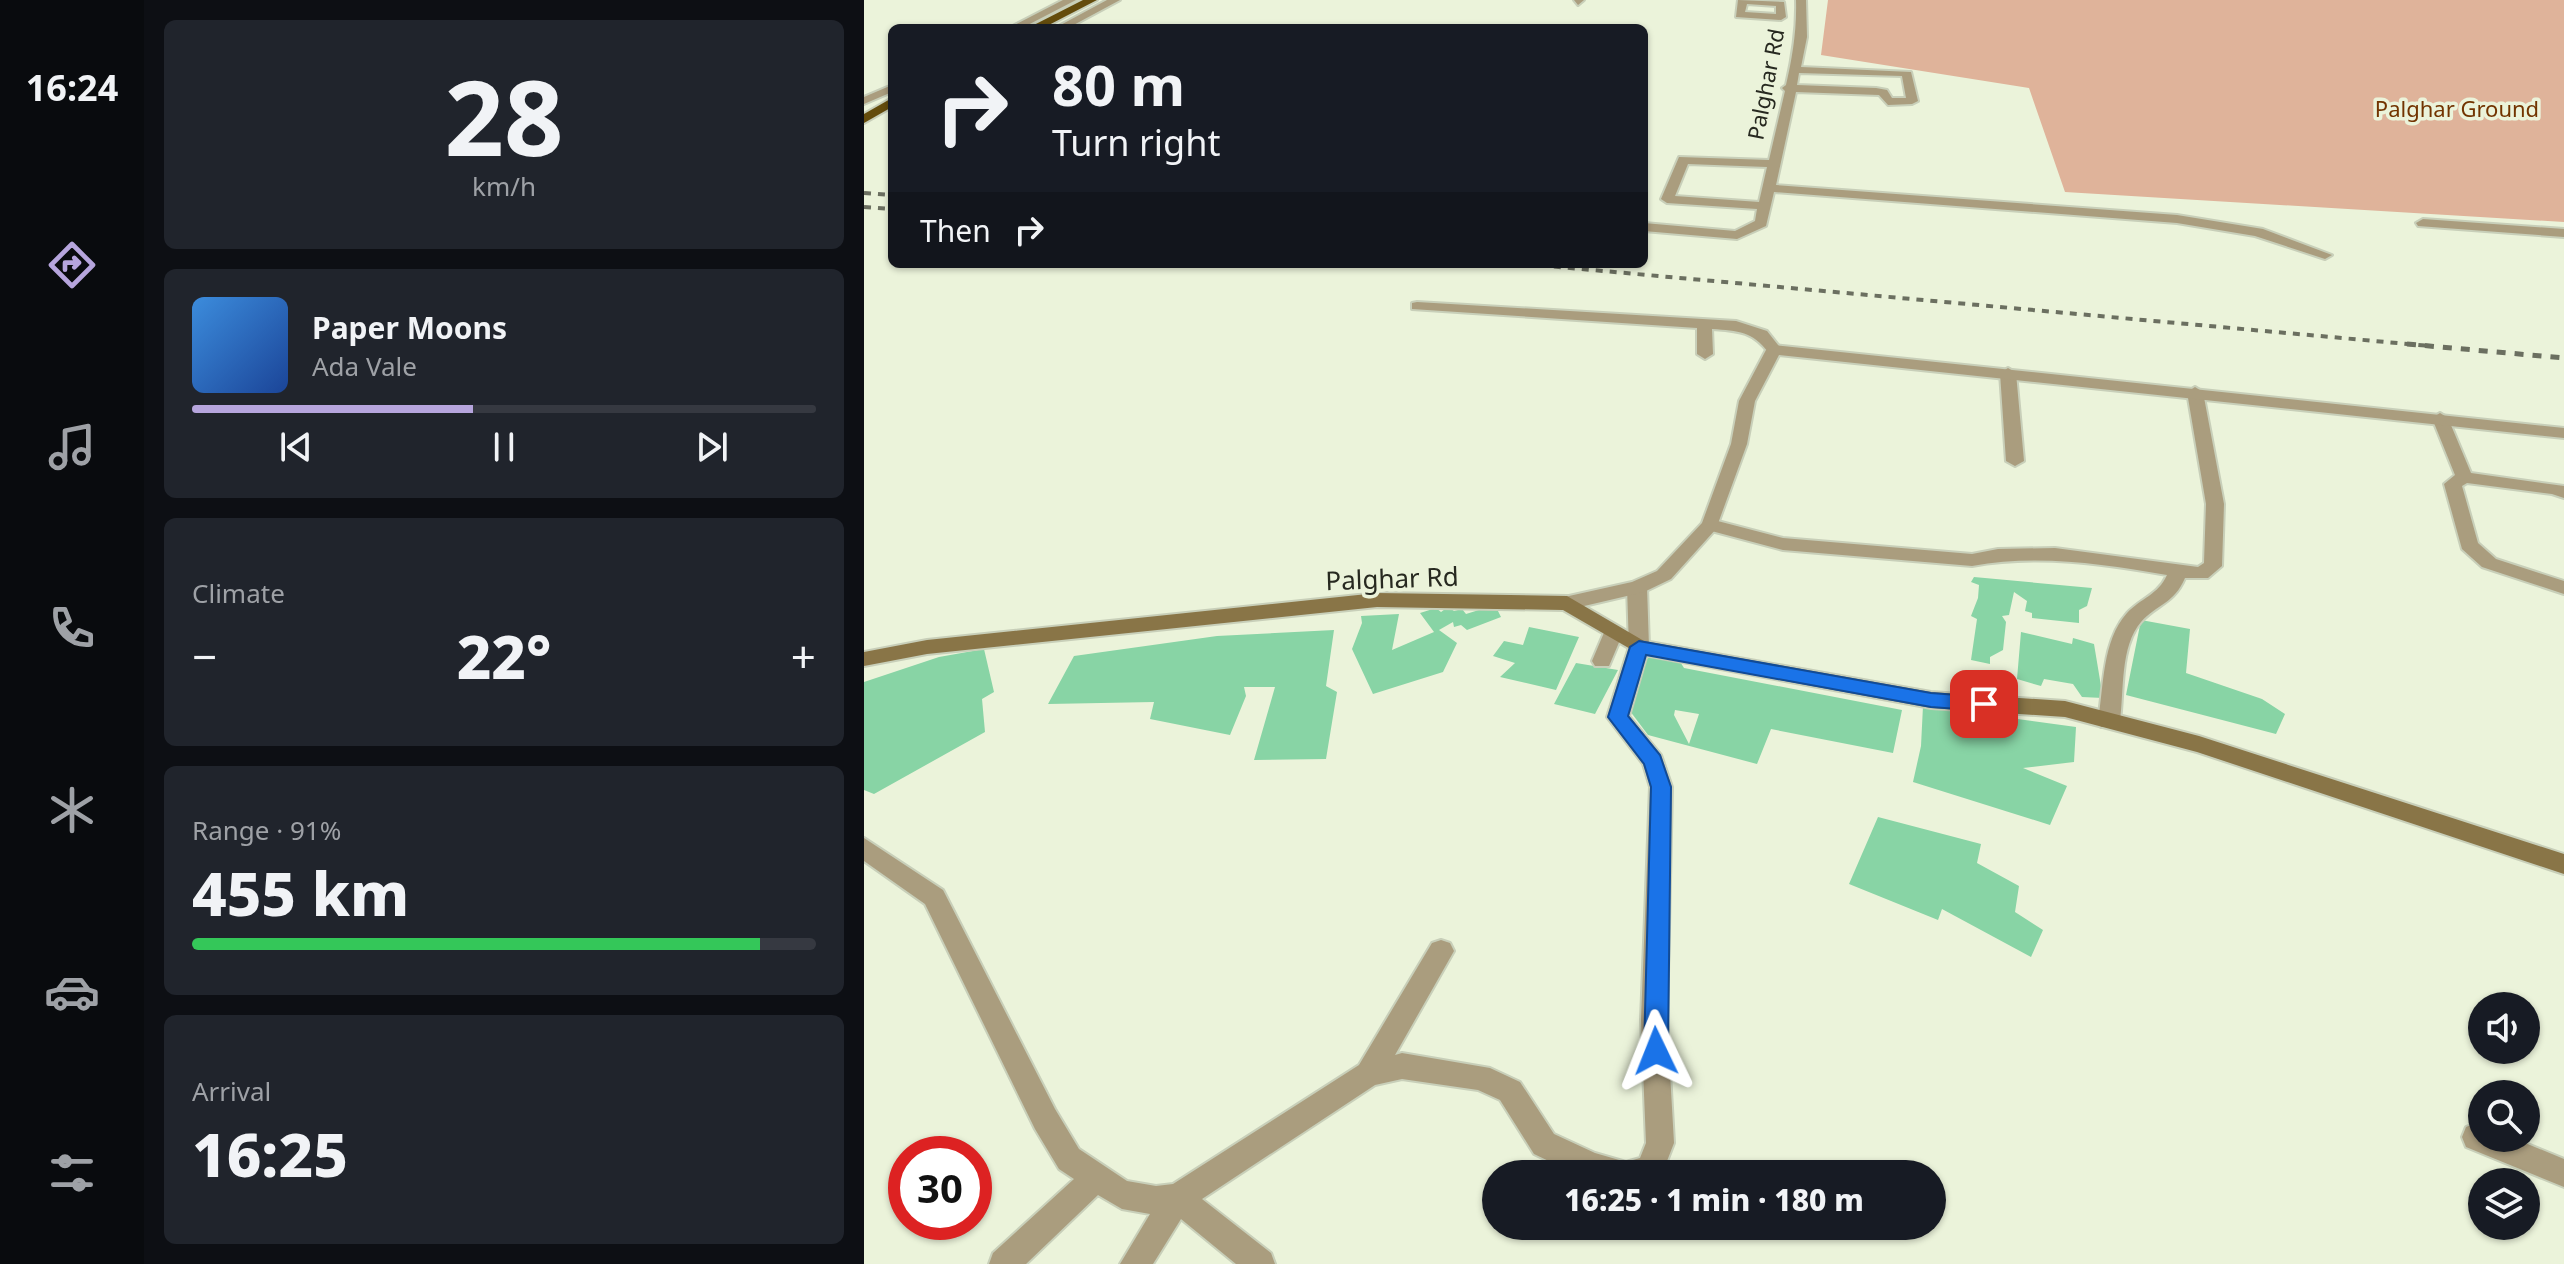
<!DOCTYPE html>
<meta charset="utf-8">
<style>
:root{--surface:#171b24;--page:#20242c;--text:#f1f3f6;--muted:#9ea1a6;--line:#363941;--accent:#b6a5dd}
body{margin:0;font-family:"Noto Sans",sans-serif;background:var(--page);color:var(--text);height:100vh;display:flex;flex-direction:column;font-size:30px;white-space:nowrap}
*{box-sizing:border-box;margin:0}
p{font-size:26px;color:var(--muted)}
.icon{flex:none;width:44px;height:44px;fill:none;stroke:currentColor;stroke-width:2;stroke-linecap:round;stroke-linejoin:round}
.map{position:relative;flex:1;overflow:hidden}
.side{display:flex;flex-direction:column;gap:20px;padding:20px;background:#0d0f14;width:720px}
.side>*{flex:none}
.top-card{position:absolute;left:24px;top:24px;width:760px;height:244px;border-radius:12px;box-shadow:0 2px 6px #0004;background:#171b24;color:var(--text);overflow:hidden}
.controls{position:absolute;left:1604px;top:992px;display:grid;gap:16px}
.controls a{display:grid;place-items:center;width:72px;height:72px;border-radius:50%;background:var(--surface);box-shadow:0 2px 6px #0004;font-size:40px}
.speed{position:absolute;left:24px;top:1136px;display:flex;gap:16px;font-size:40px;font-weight:700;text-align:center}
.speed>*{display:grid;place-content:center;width:104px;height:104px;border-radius:50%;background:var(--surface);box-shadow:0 2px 6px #0004;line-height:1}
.speed .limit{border:12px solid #d22;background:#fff;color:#111}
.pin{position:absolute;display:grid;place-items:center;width:68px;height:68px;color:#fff;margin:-34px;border-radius:16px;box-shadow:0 4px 12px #0006}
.me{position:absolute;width:88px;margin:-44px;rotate:358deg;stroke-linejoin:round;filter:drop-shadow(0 0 6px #0008)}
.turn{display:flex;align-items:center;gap:28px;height:168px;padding:0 32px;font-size:36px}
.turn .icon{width:104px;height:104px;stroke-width:2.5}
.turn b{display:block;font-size:56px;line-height:68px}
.then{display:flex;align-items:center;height:76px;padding:0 32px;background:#0003;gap:16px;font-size:30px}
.big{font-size:60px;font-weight:800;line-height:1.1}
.side .tile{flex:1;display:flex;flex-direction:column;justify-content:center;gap:12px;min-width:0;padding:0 28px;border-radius:12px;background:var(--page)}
.side .dial{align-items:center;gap:0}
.dial b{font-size:104px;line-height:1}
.song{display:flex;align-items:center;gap:24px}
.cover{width:96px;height:96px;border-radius:12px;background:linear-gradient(135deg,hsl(210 70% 55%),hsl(220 70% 35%))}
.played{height:8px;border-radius:4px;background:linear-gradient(90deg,var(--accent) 45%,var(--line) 45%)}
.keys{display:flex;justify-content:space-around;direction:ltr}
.heat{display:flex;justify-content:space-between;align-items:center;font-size:44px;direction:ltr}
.charge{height:12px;border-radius:6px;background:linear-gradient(90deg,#34c759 91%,var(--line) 0)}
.trip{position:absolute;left:618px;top:1160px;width:464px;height:80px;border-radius:40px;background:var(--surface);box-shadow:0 2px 6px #0004;font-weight:800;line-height:80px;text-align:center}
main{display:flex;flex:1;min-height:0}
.tab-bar{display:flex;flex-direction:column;width:144px;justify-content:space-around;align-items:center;background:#090b0e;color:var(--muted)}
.tab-bar .icon{width:56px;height:56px}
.tab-bar .on{color:var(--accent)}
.tab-bar b{font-size:36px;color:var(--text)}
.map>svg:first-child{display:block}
.green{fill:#dfb39a}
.building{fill:#88d4a5;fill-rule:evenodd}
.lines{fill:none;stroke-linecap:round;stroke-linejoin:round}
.minor-casing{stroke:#c8cfb9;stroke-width:4}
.tertiary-casing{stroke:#c8cfb9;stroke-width:4}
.secondary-casing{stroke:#c8cfb9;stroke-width:4}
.trunk-casing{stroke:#c8cfb9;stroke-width:4}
.minor{fill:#aa9d7e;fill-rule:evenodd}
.tertiary{fill:#aa9d7e;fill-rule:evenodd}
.secondary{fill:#897547;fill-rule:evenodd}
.trunk{fill:#644c0c;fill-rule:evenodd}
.rail-far1{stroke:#6b6f60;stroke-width:4;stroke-dasharray:7 7;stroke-linecap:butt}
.rail{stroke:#6b6f60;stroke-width:5;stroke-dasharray:9 9;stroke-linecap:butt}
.route{fill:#1a73e8;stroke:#114b97;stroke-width:2}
.labels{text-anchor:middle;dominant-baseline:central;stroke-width:7;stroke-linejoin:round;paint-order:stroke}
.far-street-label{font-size:22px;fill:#272920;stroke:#ebf3da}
.far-park-label{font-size:22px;fill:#723400;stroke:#ebf3da}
.street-label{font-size:26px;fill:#272920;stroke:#ebf3da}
</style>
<main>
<nav class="tab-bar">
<b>16:24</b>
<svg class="icon on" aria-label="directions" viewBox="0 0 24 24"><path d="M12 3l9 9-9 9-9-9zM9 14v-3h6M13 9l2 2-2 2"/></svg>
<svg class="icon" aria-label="music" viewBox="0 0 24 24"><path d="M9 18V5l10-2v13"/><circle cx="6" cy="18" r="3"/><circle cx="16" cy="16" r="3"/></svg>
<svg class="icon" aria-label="phone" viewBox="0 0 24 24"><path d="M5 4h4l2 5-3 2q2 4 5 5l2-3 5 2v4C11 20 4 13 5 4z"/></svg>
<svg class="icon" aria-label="climate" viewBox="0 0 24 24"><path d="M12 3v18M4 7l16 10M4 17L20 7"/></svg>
<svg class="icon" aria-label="car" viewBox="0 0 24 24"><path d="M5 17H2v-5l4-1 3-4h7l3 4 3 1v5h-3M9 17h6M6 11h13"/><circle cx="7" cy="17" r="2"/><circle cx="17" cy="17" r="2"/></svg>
<svg class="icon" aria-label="filters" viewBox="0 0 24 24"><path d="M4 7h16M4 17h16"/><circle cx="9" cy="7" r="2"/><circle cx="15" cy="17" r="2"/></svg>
</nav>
<section class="side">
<div class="tile dial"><b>28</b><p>km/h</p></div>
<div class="tile">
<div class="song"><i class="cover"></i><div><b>Paper Moons</b><p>Ada Vale</p></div></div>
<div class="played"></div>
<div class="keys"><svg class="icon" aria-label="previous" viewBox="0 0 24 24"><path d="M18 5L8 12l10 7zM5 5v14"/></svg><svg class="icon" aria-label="pause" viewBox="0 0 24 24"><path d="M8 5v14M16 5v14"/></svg><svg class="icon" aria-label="next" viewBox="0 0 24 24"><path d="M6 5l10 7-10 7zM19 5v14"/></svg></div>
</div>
<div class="tile"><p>Climate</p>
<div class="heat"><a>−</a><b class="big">22°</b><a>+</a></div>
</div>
<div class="tile"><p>Range · 91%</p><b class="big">455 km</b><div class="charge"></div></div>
<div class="tile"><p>Arrival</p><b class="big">16:25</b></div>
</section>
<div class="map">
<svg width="1700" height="1264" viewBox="0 0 1700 1264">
<rect width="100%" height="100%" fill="#ebf3da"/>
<path class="green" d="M 964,0 L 1700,0 L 1700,222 L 1201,192 L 1165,88 L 957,55 Z"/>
<path class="building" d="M 1110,577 L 1228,588 L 1223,606 L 1215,610 L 1215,623 L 1168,618 L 1168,613 L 1161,611 L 1163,601 L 1150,592 L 1145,615 L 1138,616 L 1142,622 L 1139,650 L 1126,657 L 1126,664 L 1107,660 L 1113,619 L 1107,616 L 1114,598 L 1115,585 L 1107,582 Z
M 631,605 L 637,617 L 603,630 L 597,625 L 590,627 L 589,622 L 575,630 L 593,643 L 579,672 L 509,694 L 488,649 L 498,623 L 497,616 L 535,614 L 528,650 L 570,632 L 556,613 L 572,608 L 577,612 L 584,607 L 590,611 L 598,609 L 602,614 Z
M 1277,620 L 1326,629 L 1322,673 L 1398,699 L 1421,714 L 1412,734 L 1262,695 Z
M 665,627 L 715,637 L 692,690 L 636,677 L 651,663 L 629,656 L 640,641 L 659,645 Z
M 470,630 L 462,686 L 473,692 L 462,759 L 390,760 L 411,687 L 380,687 L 382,696 L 366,735 L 286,719 L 290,702 L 184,704 L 210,656 L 353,636 Z
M 1157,632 L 1208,644 L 1209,638 L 1230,644 L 1239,698 L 1218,697 L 1209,684 L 1180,679 L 1177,686 L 1153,679 Z
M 120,649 L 130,692 L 118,699 L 121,732 L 10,794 L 0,790 L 0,682 L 75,657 Z
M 786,657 L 815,660 L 820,668 L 1038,710 L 1029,753 L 907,729 L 893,764 L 784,735 L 766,711 L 781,660 ZM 811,710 L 835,714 L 825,744 L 810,715 Z
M 712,663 L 754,670 L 731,714 L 690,704 Z
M 1059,706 L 1212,727 L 1210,762 L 1159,768 L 1203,786 L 1186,825 L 1049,782 L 1057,746 Z
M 1014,817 L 1117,844 L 1113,863 L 1155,886 L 1151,912 L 1179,930 L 1167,957 L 1078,909 L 1074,920 L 985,884 Z"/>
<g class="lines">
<g class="minor-casing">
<path id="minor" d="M 199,0 L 212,0 L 158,28 L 145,28 Z
M 243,0 L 256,0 L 204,28 L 191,28 Z
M 710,0 L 720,0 L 714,5 Z
M 874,0 L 920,2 L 922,17 L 917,20 L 872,17 ZM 883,4 L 912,6 L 912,14 L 881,12 Z
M 932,0 L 942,0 L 943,37 L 937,67 L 1047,72 L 1054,101 L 1048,104 L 1024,105 L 1015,95 L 932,92 L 912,185 L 1313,215 L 1399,229 L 1468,255 L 1461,259 L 1391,236 L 1313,223 L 910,192 L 902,226 L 873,239 L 780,231 L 780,223 L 871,231 L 891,221 L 893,209 L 803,203 L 797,199 L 815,157 L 905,160 L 921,91 L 918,88 L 922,85 C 928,59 933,31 932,0 ZM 935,73 L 1038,76 L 1042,98 L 1028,98 L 1023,90 L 1012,88 L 933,85 ZM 824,164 L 903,167 L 895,202 L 811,196 Z
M 28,85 L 28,92 L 0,104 L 0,97 Z
M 1559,219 L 1700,229 L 1700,237 L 1554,226 L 1552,223 Z
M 553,302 L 872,321 L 903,331 L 918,350 L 915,353 L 905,353 C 888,331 875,331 848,329 L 849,354 L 841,359 L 833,354 L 833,328 L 548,309 L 548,303 Z
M 1144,368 L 1152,373 L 1160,461 L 1151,466 L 1142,461 L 1136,373 Z
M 1331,387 L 1339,392 L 1360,504 L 1358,566 L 1344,578 L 1321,578 C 1310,604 1293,604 1277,622 C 1256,646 1260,691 1256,721 L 1253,727 L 1237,727 L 1234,721 C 1240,686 1238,641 1263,613 C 1277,598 1294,595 1303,575 C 1238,564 1174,554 1108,566 L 919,550 L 840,529 L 837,525 L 846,519 L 919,538 L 1108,554 L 1134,549 L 1191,548 L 1334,567 L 1340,563 L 1342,504 L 1323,392 Z
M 1576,413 L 1584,418 L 1607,473 L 1700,486 L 1700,498 L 1688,494 L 1603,483 L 1598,486 L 1614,543 L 1632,559 L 1700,581 L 1700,594 L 1618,567 L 1598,549 L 1580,484 L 1591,475 L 1568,418 Z
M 773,581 L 783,587 L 785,647 L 765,716 L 797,755 L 808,787 L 803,1020 L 810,1143 L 798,1174 L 712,1174 L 670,1154 L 636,1100 L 614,1090 L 538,1079 L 511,1085 L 338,1199 L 407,1253 L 411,1264 L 372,1264 L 317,1219 L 289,1264 L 256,1264 L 286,1214 L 258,1209 L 234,1195 L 162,1264 L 125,1264 L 129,1253 L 210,1179 L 195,1169 L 171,1129 L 61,904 L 0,861 L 0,838 L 79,890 L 191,1109 L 215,1149 L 263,1181 L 292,1186 L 309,1184 L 495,1065 L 568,943 L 577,940 L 586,943 L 590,951 L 531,1055 L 538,1053 L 626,1068 L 656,1082 L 690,1134 L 731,1153 L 762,1162 L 776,1158 L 782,1143 L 777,1020 L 786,787 L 779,764 L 743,717 L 765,647 L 763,587 Z
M 749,626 L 759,633 L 745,666 L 731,666 L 728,661 L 742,628 Z
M 1612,1123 L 1618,1126 L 1618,1138 L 1649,1138 L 1700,1159 L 1700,1187 L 1602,1147 L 1598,1137 L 1602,1127 Z"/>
</g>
<g class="tertiary-casing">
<path id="tertiary" d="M 910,345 L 1700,428 L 1700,438 L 915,355 L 891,401 L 883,444 L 852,529 L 807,579 L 780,592 L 703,610 L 696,608 L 693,603 L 696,598 L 768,582 L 793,571 L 838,523 L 867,444 L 875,401 L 902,350 Z"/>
</g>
<g class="secondary-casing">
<path id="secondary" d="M 513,593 L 703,596 L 780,641 L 1067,692 L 1201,701 L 1335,736 L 1700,854 L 1700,874 L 1333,752 L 1201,717 L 1067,708 L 775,654 L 699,610 L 513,607 L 63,654 L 0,666 L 0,652 L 63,640 Z"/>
</g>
<g class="trunk-casing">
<path id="trunk" d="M 219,0 L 233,0 L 179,28 L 164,28 Z
M 28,98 L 28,107 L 0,123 L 0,114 Z"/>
</g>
<use href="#minor" class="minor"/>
<use href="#tertiary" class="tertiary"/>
<use href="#secondary" class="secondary"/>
<use href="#trunk" class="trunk"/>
<path class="rail-far1" d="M 0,193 L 28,195
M 0,207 L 28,209
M 662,264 L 1566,346"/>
<path class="rail" d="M 1543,344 L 1700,358"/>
</g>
<path class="route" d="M 775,641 L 1067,693 L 1120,697 L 1130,704 L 1120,711 L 1067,707 L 782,655 L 764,716 L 796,755 L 807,787 L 804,1051 L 801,1059 L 792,1062 L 783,1059 L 780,1051 L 787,787 L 780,764 L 744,717 L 766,647 Z"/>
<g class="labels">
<g class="far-street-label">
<text transform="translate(901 84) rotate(-79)">Palghar Rd</text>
</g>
<g class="far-park-label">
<text x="1593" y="108">Palghar Ground</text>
</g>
<g class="street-label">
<text transform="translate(528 578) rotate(-2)">Palghar Rd</text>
</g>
</g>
</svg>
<div class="controls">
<a><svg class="icon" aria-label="sound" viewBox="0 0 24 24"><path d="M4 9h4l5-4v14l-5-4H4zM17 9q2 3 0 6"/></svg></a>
<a><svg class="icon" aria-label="search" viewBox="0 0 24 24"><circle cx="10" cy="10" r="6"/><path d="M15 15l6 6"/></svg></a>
<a><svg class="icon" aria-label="layers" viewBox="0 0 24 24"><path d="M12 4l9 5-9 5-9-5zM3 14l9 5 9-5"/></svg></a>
</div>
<div class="speed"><div class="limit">30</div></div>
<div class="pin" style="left:1120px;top:704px;background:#d93025"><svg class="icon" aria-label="arrive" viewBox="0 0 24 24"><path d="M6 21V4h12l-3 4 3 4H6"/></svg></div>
<svg class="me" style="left:792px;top:1051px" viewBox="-20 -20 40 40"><path d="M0-17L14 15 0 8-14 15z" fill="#1a73e8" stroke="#fff" stroke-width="4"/></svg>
<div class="trip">16:25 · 1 min · 180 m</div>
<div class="top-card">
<div class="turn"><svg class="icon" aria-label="right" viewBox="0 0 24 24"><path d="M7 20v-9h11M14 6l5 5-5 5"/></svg><div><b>80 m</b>Turn right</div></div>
<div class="then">Then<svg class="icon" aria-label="right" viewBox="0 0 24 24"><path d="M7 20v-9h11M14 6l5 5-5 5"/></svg></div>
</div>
</div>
</main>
